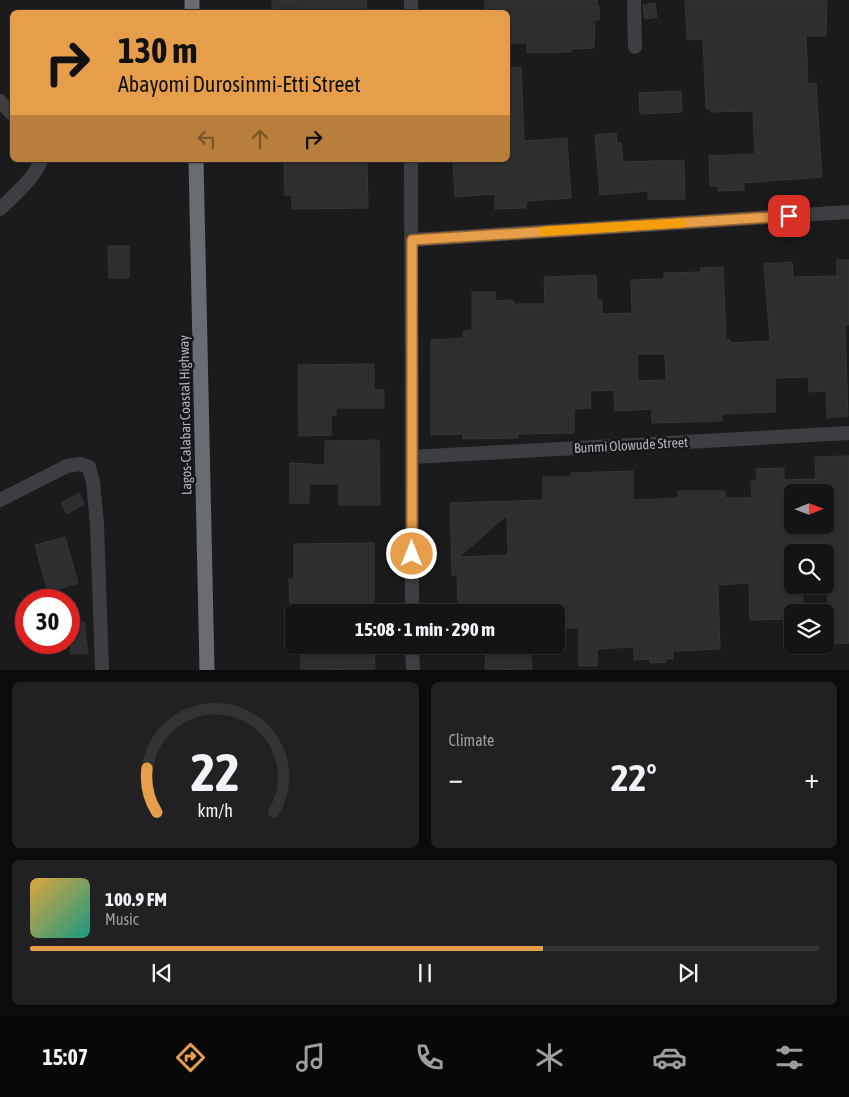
<!DOCTYPE html>
<meta charset="utf-8">
<style>
:root{--surface:#141416;--page:#212123;--text:#f1f3f6;--muted:#9d9ea1;--line:#333335;--accent:#e69e4a}
body{margin:0;font-family:"Asap Condensed",sans-serif;background:var(--page);color:var(--text);height:100vh;display:flex;flex-direction:column;font-size:19px;white-space:nowrap}
*{box-sizing:border-box;margin:0}
p{font-size:16px;color:var(--muted)}
.icon{flex:none;width:28px;height:28px;fill:none;stroke:currentColor;stroke-width:2;stroke-linecap:round;stroke-linejoin:round}
.map{position:relative;height:670px;overflow:hidden}
.sheet{display:flex;flex-direction:column;gap:12px;padding:12px;background:#0b0b0c;flex:1}
.sheet>*{flex:none}
.hud{position:absolute;left:10px;top:10px;width:500px;height:152px;border-radius:8px;box-shadow:0 1px 4px #0004,0 0 0 1px var(--line);background:#e69e4a;color:#111;overflow:hidden}
.needle{width:32px;rotate:89deg}
.tools{position:absolute;left:784px;top:484px;display:grid;gap:10px}
.tools a{display:grid;place-items:center;width:50px;height:50px;border-radius:8px;background:var(--surface);box-shadow:0 1px 4px #0004,0 0 0 1px var(--line);font-size:25px}
.speed{position:absolute;left:15px;top:589px;display:flex;gap:10px;font-size:25px;font-weight:700;text-align:center}
.speed>*{display:grid;place-content:center;width:65px;height:65px;border-radius:50%;background:var(--surface);box-shadow:0 1px 4px #0004,0 0 0 1px var(--line);line-height:1}
.speed .limit{border:8px solid #d22;background:#fff;color:#111}
.pin{position:absolute;display:grid;place-items:center;width:42px;height:42px;color:#fff;margin:-21px;border-radius:10px;box-shadow:0 2px 8px #0006}
.me{position:absolute;width:55px;margin:-28px;rotate:0deg;stroke-linejoin:round;filter:drop-shadow(0 0 4px #0008)}
.turn{display:flex;align-items:center;gap:18px;height:105px;padding:0 25px;font-size:22px}
.turn .icon{width:65px;height:65px;stroke-width:2.5}
.turn b{display:block;font-size:35px;line-height:42px}
.lanes{display:flex;align-items:center;height:48px;padding:0 25px;background:#0003;justify-content:center;gap:25px;direction:ltr}
.lanes .off{opacity:.35}
.big{font-size:38px;font-weight:700;line-height:1.1}
.sheet .card{flex:1;display:flex;flex-direction:column;justify-content:center;gap:8px;min-width:0;padding:0 18px;border-radius:8px;background:var(--page)}
.sheet .dial{align-items:center;gap:0}
.dial svg{height:130px;overflow:visible;fill:none;stroke:var(--line);stroke-width:7;stroke-linecap:round;text-anchor:middle}
.dial text{fill:var(--text);stroke:none}
.song{display:flex;align-items:center;gap:15px}
.cover{width:60px;height:60px;border-radius:8px;background:linear-gradient(135deg,hsl(40 70% 55%),hsl(170 70% 35%))}
.played{height:5px;border-radius:2px;background:linear-gradient(90deg,var(--accent) 65%,var(--line) 65%)}
.keys{display:flex;justify-content:space-around;direction:ltr}
.heat{display:flex;justify-content:space-between;align-items:center;font-size:28px;direction:ltr}
.sheet .tiles{flex:1;display:grid;gap:12px;grid-template-columns:1fr 1fr}
.card:last-child{grid-column:span 2}
.trip{position:absolute;left:285px;top:604px;width:280px;height:50px;border-radius:8px;background:var(--surface);box-shadow:0 1px 4px #0004,0 0 0 1px var(--line);font-weight:700;line-height:50px;text-align:center}
.menu{display:flex;height:80px;justify-content:space-around;align-items:center;background:#080809;color:var(--muted)}
.menu .icon{width:35px;height:35px}
.menu .current{color:var(--accent)}
.menu b{font-size:22px;color:var(--text)}
.map>svg:first-child{display:block}
.building{fill:#2e2e31;stroke:#353639;fill-rule:evenodd}
.lines{fill:none;stroke-linecap:round;stroke-linejoin:round}
.street{stroke:#3c3e42;stroke-width:14}
.highway{stroke:#696d73;stroke-width:15}
.route-casing{stroke:#966730;stroke-width:12}
.route{stroke:#e69e4a;stroke-width:9}
.slow{stroke:#f59e0b;stroke-width:9}
.labels{text-anchor:middle;dominant-baseline:central;stroke-width:5;stroke-linejoin:round;paint-order:stroke}
.street-label{font-size:14px;fill:#afb4bc;stroke:#161618}
</style>
<div class="map">
<svg width="849" height="670" viewBox="0 0 849 670">
<rect width="100%" height="100%" fill="#1b1b1d"/>
<path class="building" d="M 303,0 L 366,0 L 367,12 L 272,12 L 272,1 Z
M 485,0 L 597,0 L 597,6 L 599,6 L 599,20 L 595,20 L 594,48 L 571,49 L 571,52 L 527,53 L 527,43 L 508,43 L 508,12 L 485,12 Z
M 685,0 L 827,0 L 826,36 L 806,36 L 808,84 L 816,83 L 822,177 L 744,183 L 744,190 L 718,191 L 718,186 L 710,186 L 709,156 L 755,154 L 753,111 L 711,112 L 711,109 L 706,109 L 703,39 L 687,40 Z
M 655,3 L 657,17 L 645,19 L 643,5 Z
M 521,67 L 524,141 L 567,138 L 571,198 L 526,201 L 526,208 L 495,209 L 495,194 L 455,197 L 453,160 L 508,160 L 508,68 Z
M 681,91 L 682,112 L 640,114 L 639,93 Z
M 616,133 L 617,143 L 621,143 L 623,162 L 684,160 L 685,199 L 648,199 L 648,191 L 600,195 L 595,135 Z
M 284,160 L 367,160 L 368,208 L 292,209 L 292,195 L 285,195 Z
M 108,246 L 129,246 L 129,278 L 109,278 Z
M 837,260 L 849,260 L 849,325 L 845,325 L 848,416 L 827,418 L 826,391 L 809,392 L 809,377 L 775,378 L 775,412 L 722,414 L 722,421 L 652,423 L 651,409 L 615,411 L 614,390 L 590,391 L 591,408 L 574,409 L 574,433 L 518,434 L 518,438 L 463,439 L 463,434 L 431,435 L 431,340 L 464,338 L 463,331 L 472,330 L 472,292 L 495,292 L 495,301 L 513,300 L 514,304 L 545,304 L 544,277 L 596,275 L 597,300 L 602,300 L 602,314 L 632,313 L 631,280 L 664,279 L 664,273 L 701,272 L 701,268 L 723,267 L 726,340 L 730,340 L 730,343 L 770,341 L 764,264 L 792,262 L 793,277 L 837,276 ZM 637,354 L 665,354 L 666,380 L 638,381 Z
M 374,364 L 374,390 L 384,390 L 384,408 L 336,408 L 336,415 L 331,415 L 331,435 L 299,436 L 298,365 Z
M 379,440 L 380,505 L 339,505 L 339,484 L 309,484 L 309,503 L 290,503 L 290,463 L 325,465 L 325,441 Z
M 849,456 L 849,643 L 833,644 L 833,612 L 828,612 L 827,552 L 792,552 L 792,585 L 802,585 L 803,612 L 792,612 L 792,619 L 750,620 L 749,583 L 718,585 L 720,649 L 673,651 L 673,659 L 665,659 L 666,662 L 650,663 L 650,659 L 634,660 L 634,647 L 597,649 L 597,666 L 579,666 L 579,628 L 556,628 L 556,612 L 466,612 L 466,611 L 458,611 L 457,575 L 452,575 L 450,503 L 543,500 L 543,477 L 571,477 L 571,473 L 633,471 L 633,500 L 678,498 L 678,491 L 725,491 L 725,498 L 752,498 L 751,481 L 757,481 L 756,469 L 784,468 L 784,480 L 816,479 L 815,457 ZM 792,492 L 825,492 L 825,525 L 792,525 ZM 507,515 L 508,555 L 459,557 Z
M 79,493 L 84,504 L 67,514 L 61,503 Z
M 65,537 L 78,583 L 48,592 L 35,545 Z
M 374,543 L 374,612 L 290,612 L 289,579 L 294,579 L 294,544 Z
M 70,622 L 84,622 L 88,653 L 71,654 Z
M 301,645 L 374,645 L 375,669 L 301,670 Z
M 486,645 L 530,645 L 532,670 L 485,669 Z"/>
<g class="lines">
<path class="street" d="M 411,0 L 411,12
M 634,0 L 635,47
M 0,101 L 12,114
M 411,160 L 412,612
M 0,209 C 13,196 36,177 41,160
M 411,240 L 849,212
M 412,457 L 849,433
M 0,500 L 67,466 L 80,464 L 89,467 L 93,482 L 97,524 L 102,670
M 412,645 L 413,670"/>
<path class="highway" d="M 192,0 L 192,12
M 196,160 L 207,670"/>
</g>
<g class="lines">
<g class="route-casing">
<path id="route" d="M 412,554 L 412,240 L 789,216"/>
</g>
<use href="#route" class="route"/>
<path class="slow" d="M 544,231 L 682,223"/>
</g>
<g class="labels">
<g class="street-label">
<text transform="translate(185 415) rotate(-91)">Lagos-Calabar Coastal Highway</text>
<text transform="translate(631 445) rotate(-3)">Bunmi Olowude Street</text>
</g>
</g>
</svg>
<div class="tools">
<a><svg class="needle" viewBox="-14 -14 28 28"><path d="M0-13l5 13h-10z" fill="#e53935"/><path d="M0 13l5-13h-10z" fill="#9d9ea1"/></svg></a>
<a><svg class="icon" aria-label="search" viewBox="0 0 24 24"><circle cx="10" cy="10" r="6"/><path d="M15 15l6 6"/></svg></a>
<a><svg class="icon" aria-label="layers" viewBox="0 0 24 24"><path d="M12 4l9 5-9 5-9-5zM3 14l9 5 9-5"/></svg></a>
</div>
<div class="speed"><div class="limit">30</div></div>
<div class="pin" style="left:789px;top:216px;background:#d93025"><svg class="icon" aria-label="arrive" viewBox="0 0 24 24"><path d="M6 21V4h12l-3 4 3 4H6"/></svg></div>
<svg class="me" style="left:412px;top:554px" viewBox="-20 -20 40 40"><circle r="17" fill="#e69e4a" stroke="#fff" stroke-width="3"/><path d="M0-11L8 9 0 5-8 9z" fill="#fff"/></svg>
<div class="trip">15:08 · 1 min · 290 m</div>
<div class="hud">
<div class="turn"><svg class="icon" aria-label="right" viewBox="0 0 24 24"><path d="M7 20v-9h11M14 6l5 5-5 5"/></svg><div><b>130 m</b>Abayomi Durosinmi-Etti Street</div></div>
<div class="lanes"><svg class="icon off" aria-label="left" viewBox="0 0 24 24"><path d="M17 20v-9H6M10 6l-5 5 5 5"/></svg><svg class="icon off" aria-label="ahead" viewBox="0 0 24 24"><path d="M12 20V5M6 11l6-6 6 6"/></svg><svg class="icon" aria-label="right" viewBox="0 0 24 24"><path d="M7 20v-9h11M14 6l5 5-5 5"/></svg></div>
</div>
</div>
<section class="sheet">
<div class="tiles">
<div class="card dial"><svg viewBox="0 0 100 80">
<path d="M14 69A42 42 0 1 1 86 69"/>
<path d="M14 69A42 42 0 0 1 8 42" stroke="#e69e4a"/>
<text x="50" y="56" font-size="32" font-weight="700">22</text>
<text x="50" y="72" font-size="11">km/h</text>
</svg></div>
<div class="card"><p>Climate</p>
<div class="heat"><a>−</a><b class="big">22°</b><a>+</a></div>
</div>
<div class="card">
<div class="song"><i class="cover"></i><div><b>100.9 FM</b><p>Music</p></div></div>
<div class="played"></div>
<div class="keys"><svg class="icon" aria-label="previous" viewBox="0 0 24 24"><path d="M18 5L8 12l10 7zM5 5v14"/></svg><svg class="icon" aria-label="pause" viewBox="0 0 24 24"><path d="M8 5v14M16 5v14"/></svg><svg class="icon" aria-label="next" viewBox="0 0 24 24"><path d="M6 5l10 7-10 7zM19 5v14"/></svg></div>
</div>
</div>
</section>
<nav class="menu">
<b>15:07</b>
<svg class="icon current" aria-label="directions" viewBox="0 0 24 24"><path d="M12 3l9 9-9 9-9-9zM9 14v-3h6M13 9l2 2-2 2"/></svg>
<svg class="icon" aria-label="music" viewBox="0 0 24 24"><path d="M9 18V5l10-2v13"/><circle cx="6" cy="18" r="3"/><circle cx="16" cy="16" r="3"/></svg>
<svg class="icon" aria-label="phone" viewBox="0 0 24 24"><path d="M5 4h4l2 5-3 2q2 4 5 5l2-3 5 2v4C11 20 4 13 5 4z"/></svg>
<svg class="icon" aria-label="climate" viewBox="0 0 24 24"><path d="M12 3v18M4 7l16 10M4 17L20 7"/></svg>
<svg class="icon" aria-label="car" viewBox="0 0 24 24"><path d="M5 17H2v-5l4-1 3-4h7l3 4 3 1v5h-3M9 17h6M6 11h13"/><circle cx="7" cy="17" r="2"/><circle cx="17" cy="17" r="2"/></svg>
<svg class="icon" aria-label="filters" viewBox="0 0 24 24"><path d="M4 7h16M4 17h16"/><circle cx="9" cy="7" r="2"/><circle cx="15" cy="17" r="2"/></svg>
</nav>
